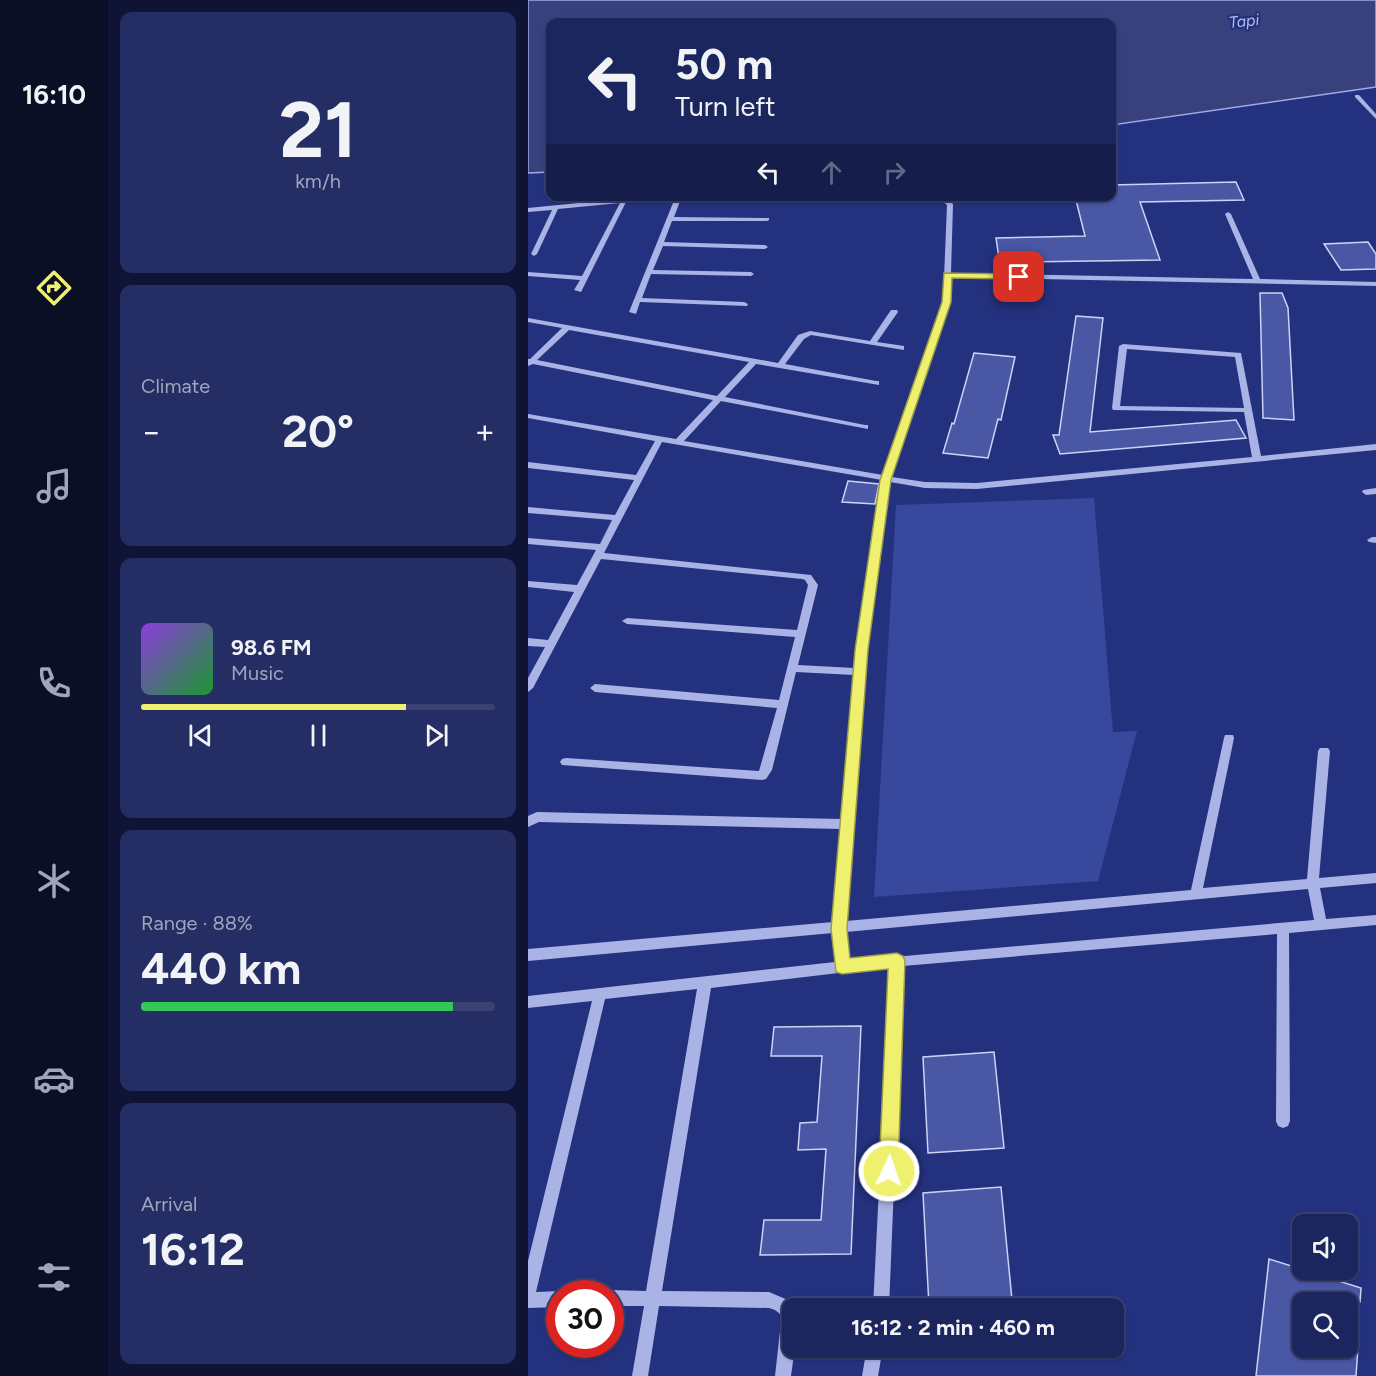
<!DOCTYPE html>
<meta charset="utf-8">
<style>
:root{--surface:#1b255e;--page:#242d64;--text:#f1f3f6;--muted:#a0a5bc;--line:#394273;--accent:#eff06e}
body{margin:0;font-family:Figtree,sans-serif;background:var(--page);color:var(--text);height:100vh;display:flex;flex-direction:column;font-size:22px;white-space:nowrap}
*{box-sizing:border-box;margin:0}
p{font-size:20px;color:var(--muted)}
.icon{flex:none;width:33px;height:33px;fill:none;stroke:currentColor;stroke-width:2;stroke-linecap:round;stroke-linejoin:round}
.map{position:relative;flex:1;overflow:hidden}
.sheet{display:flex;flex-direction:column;gap:12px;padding:12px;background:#0f1434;width:420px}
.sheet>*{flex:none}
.banner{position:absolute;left:18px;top:18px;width:570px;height:183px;border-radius:12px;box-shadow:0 2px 4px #0004,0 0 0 2px var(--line);background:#1b255e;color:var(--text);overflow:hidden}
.controls{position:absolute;left:764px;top:1214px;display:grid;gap:12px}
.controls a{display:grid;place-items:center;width:66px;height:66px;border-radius:12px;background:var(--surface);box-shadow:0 2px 4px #0004,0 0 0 2px var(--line);font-size:30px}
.speed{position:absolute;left:18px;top:1280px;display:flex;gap:12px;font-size:30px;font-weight:700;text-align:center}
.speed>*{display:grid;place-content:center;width:78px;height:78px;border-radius:50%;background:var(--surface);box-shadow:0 2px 4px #0004,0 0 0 2px var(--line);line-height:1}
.speed .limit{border:9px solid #d22;background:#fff;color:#111}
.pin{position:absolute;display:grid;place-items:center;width:51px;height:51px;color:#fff;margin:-26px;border-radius:12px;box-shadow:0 3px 9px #0006}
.me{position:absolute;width:66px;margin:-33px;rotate:3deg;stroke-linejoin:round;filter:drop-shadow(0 0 4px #0008)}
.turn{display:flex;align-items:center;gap:21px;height:126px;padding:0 30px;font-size:27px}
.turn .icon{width:78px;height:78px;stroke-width:2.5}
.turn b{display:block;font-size:42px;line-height:51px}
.lanes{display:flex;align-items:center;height:57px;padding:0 30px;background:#0003;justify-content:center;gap:30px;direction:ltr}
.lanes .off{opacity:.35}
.big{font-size:45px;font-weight:700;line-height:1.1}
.sheet .card{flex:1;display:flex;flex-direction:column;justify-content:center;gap:9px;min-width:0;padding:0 21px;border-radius:12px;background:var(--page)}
.sheet .dial{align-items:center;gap:0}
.dial b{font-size:78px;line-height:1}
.song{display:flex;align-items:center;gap:18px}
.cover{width:72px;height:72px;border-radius:9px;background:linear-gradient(135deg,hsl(270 70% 55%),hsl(130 70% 35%))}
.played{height:6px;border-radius:3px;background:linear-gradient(90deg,var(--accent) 75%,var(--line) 75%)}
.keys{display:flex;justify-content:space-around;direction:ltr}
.heat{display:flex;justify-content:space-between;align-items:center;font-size:33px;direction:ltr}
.charge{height:9px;border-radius:4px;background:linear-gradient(90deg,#34c759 88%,var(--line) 0)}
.trip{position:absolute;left:254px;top:1298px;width:342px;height:60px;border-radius:12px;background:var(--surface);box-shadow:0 2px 4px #0004,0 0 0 2px var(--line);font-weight:700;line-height:60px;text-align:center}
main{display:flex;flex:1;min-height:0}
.tabs{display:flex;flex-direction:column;width:108px;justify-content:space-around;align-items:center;background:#0b0f26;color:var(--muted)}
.tabs .icon{width:42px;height:42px}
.tabs .active{color:var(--accent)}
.tabs b{font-size:27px;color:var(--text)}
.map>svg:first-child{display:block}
.green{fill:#38489c}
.water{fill:#38417c;stroke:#9eabe7;stroke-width:1.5}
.building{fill:#4957a5;stroke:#cdd3f5;stroke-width:1.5}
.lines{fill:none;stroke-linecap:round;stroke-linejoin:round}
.minor{fill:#aab3e6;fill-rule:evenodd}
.route{fill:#eff06e;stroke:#9b9c48;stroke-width:1.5}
.labels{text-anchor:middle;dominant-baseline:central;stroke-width:4.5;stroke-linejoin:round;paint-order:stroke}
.far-water-label{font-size:16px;font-style:italic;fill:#b5beee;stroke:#24317e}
</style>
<main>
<nav class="tabs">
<b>16:10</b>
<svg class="icon active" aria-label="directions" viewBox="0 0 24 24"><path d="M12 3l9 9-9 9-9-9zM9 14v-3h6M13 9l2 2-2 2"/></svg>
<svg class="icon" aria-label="music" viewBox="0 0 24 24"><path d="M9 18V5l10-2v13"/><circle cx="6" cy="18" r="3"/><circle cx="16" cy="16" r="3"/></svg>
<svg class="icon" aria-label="phone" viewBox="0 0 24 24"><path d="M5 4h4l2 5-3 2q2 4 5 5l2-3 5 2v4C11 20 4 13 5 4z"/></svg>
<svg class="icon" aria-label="climate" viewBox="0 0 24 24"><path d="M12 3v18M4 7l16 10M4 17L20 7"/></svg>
<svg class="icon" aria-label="car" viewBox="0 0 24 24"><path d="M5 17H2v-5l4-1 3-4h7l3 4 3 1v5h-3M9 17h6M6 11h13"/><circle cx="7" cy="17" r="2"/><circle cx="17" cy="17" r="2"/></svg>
<svg class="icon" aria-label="filters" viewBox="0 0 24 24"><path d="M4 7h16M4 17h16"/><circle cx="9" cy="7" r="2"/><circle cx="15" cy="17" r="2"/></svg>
</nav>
<section class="sheet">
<div class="card dial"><b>21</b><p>km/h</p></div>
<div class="card"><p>Climate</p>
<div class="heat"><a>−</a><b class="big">20°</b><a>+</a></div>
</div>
<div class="card">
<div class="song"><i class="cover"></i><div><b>98.6 FM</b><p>Music</p></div></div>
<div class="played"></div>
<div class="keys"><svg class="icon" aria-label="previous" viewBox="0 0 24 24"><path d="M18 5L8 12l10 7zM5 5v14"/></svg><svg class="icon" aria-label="pause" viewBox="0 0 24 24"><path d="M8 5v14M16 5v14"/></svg><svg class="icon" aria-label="next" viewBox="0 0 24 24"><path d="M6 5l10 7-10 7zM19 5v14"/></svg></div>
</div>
<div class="card"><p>Range · 88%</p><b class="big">440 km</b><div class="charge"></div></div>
<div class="card"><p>Arrival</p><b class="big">16:12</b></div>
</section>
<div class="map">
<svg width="848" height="1376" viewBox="0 0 848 1376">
<rect width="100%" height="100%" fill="#24317e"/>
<path class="green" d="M 566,498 L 585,732 L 609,731 L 570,881 L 346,897 L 368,505 Z"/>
<path class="water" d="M 0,0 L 848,0 L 848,87 L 584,125 L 584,22 L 22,22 L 22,172 L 0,173 Z"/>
<path class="building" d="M 708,182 L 716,200 L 612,202 L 632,260 L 496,262 L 496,265 L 472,265 L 468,238 L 557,236 L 547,196 L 584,196 L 584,185 Z
M 840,242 L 848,254 L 848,269 L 813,270 L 796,244 Z
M 732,293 L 754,293 L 760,308 L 766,420 L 735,418 Z
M 548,316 L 575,318 L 562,432 L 708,420 L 718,438 L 532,454 L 525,435 L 531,435 Z
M 446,353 L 487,357 L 473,420 L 470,419 L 460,458 L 415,453 L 424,423 L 426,424 Z
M 320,481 L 351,484 L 347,504 L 314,502 Z
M 333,1026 L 323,1254 L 232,1255 L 236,1220 L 293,1220 L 298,1149 L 270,1150 L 272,1123 L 289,1122 L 294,1056 L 243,1056 L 246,1027 Z
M 466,1052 L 476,1148 L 400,1153 L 395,1057 Z
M 473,1187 L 484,1300 L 401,1306 L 395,1193 Z
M 741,1259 L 833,1288 L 832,1302 L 774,1302 L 774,1347 L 830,1347 L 828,1376 L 728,1376 Z"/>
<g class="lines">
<path class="minor" d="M 827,95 L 831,95 L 848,114 L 848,119 L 827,97 Z
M 121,196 L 154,196 L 146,217 L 241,218 L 241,220 L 239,221 L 144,221 L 136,242 L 237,245 L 240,247 L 237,249 L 135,246 L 125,270 L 223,272 L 226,274 L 223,276 L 123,274 L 114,298 L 216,302 L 220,304 L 219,306 L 112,302 L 108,314 L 101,312 L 147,198 L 98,202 L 53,292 L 46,290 L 52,280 L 0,276 L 0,272 L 54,276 L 92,203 L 30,209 L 9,254 L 6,256 L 3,254 L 24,210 L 0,212 L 0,208 Z
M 273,196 L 418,198 L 425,204 L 423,273 L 725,279 L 697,214 L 700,212 L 703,214 L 732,279 L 848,282 L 848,286 L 423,277 L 423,302 L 364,477 L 397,482 L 449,483 L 724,457 L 716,412 L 585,410 L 584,408 L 591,346 L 595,344 L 713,353 L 733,456 L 848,444 L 848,450 L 449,489 L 397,488 L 362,482 L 338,650 L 318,921 L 663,890 L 696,738 L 697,735 L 705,735 L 706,738 L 675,888 L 779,879 L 790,751 L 792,748 L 800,748 L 802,751 L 791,878 L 848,873 L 848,883 L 792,888 L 798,919 L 848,915 L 848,925 L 761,933 L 762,1121 L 760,1126 L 755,1128 L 750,1126 L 748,1121 L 749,934 L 375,966 L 361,1308 L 345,1308 L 362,967 L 183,988 L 134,1291 L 241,1292 L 260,1300 L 265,1308 L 264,1308 L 264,1347 L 267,1347 L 263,1376 L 247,1376 L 253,1322 L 252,1314 L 247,1310 L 241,1308 L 131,1306 L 120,1376 L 104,1376 L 116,1306 L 82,1306 L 82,1293 L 76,1293 L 82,1290 L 118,1291 L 169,989 L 77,999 L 8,1292 L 32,1291 L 36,1293 L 32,1293 L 32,1307 L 0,1308 L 0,1261 L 64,1001 L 0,1008 L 0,996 L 307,962 L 305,933 L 0,961 L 0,949 L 305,922 L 313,829 L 11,822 L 0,827 L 0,816 L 9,812 L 314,819 L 326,675 L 268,672 L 244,770 L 238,779 L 234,780 L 34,765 L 32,762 L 34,759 L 38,758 L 231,771 L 249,708 L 67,692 L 62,688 L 67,684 L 251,700 L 267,637 L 99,624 L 94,621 L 99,618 L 269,630 L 280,585 L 277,580 L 274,579 L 73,559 L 5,688 L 0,692 L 0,678 L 17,647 L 0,646 L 0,638 L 20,640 L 46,592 L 0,587 L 0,581 L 49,585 L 68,550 L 0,544 L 0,538 L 72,544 L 84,520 L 0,513 L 0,507 L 87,515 L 106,480 L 0,468 L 0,462 L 108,475 L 127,441 L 0,418 L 0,414 L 148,439 L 185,400 L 5,364 L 0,366 L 0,359 L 2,359 L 34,328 L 0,322 L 0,318 L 250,363 L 270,335 L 282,331 L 342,341 L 363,310 L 369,310 L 370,312 L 349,342 L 376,346 L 376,350 L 283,335 L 276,339 L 257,364 L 348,381 L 351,381 L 351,385 L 228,364 L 197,397 L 337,425 L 340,425 L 340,429 L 193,401 L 156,441 L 355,475 L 415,302 L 419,205 L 414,201 L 404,199 L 276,198 ZM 41,330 L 221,362 L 189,396 L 9,360 ZM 599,349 L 707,357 L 716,408 L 592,406 ZM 134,442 L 354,480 L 326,668 L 270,665 L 290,585 L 283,575 L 76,553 ZM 780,889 L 786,920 L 320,961 L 318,932 Z
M 848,488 L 848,494 L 838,495 L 834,492 L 835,490 Z
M 844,537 L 848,537 L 848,543 L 841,542 L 839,540 Z
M 339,1347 L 355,1347 L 350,1376 L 334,1376 Z"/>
</g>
<path class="route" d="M 416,273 L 491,274 L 496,277 L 491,279 L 424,278 L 423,302 L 363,480 L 340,650 L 319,929 L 322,958 L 369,953 L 375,956 L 377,961 L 370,1171 L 367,1177 L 361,1180 L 354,1177 L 351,1171 L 360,969 L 314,974 L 308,972 L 303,929 L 327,650 L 352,480 L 414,302 Z"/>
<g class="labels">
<g class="far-water-label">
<text transform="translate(716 21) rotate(-6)">Tapi</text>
</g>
</g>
</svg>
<div class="controls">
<a><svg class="icon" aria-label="sound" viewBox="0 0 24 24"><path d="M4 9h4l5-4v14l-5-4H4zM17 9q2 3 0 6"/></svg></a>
<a><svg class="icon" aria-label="search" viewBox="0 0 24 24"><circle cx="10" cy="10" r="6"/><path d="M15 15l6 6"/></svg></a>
</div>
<div class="speed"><div class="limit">30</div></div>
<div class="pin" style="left:491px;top:277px;background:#d93025"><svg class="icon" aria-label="arrive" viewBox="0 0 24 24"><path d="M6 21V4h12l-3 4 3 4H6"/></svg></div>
<svg class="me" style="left:361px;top:1171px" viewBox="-20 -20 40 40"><circle r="17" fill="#eff06e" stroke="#fff" stroke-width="3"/><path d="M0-11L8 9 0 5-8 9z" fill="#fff"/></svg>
<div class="trip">16:12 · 2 min · 460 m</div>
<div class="banner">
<div class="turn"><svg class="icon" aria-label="left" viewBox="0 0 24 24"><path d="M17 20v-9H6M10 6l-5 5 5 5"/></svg><div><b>50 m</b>Turn left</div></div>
<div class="lanes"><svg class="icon" aria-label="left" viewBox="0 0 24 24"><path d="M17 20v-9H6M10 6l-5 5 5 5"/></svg><svg class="icon off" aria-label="ahead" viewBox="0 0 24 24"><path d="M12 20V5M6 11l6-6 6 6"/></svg><svg class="icon off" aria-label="right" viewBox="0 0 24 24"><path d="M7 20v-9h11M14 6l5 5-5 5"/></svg></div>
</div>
</div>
</main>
